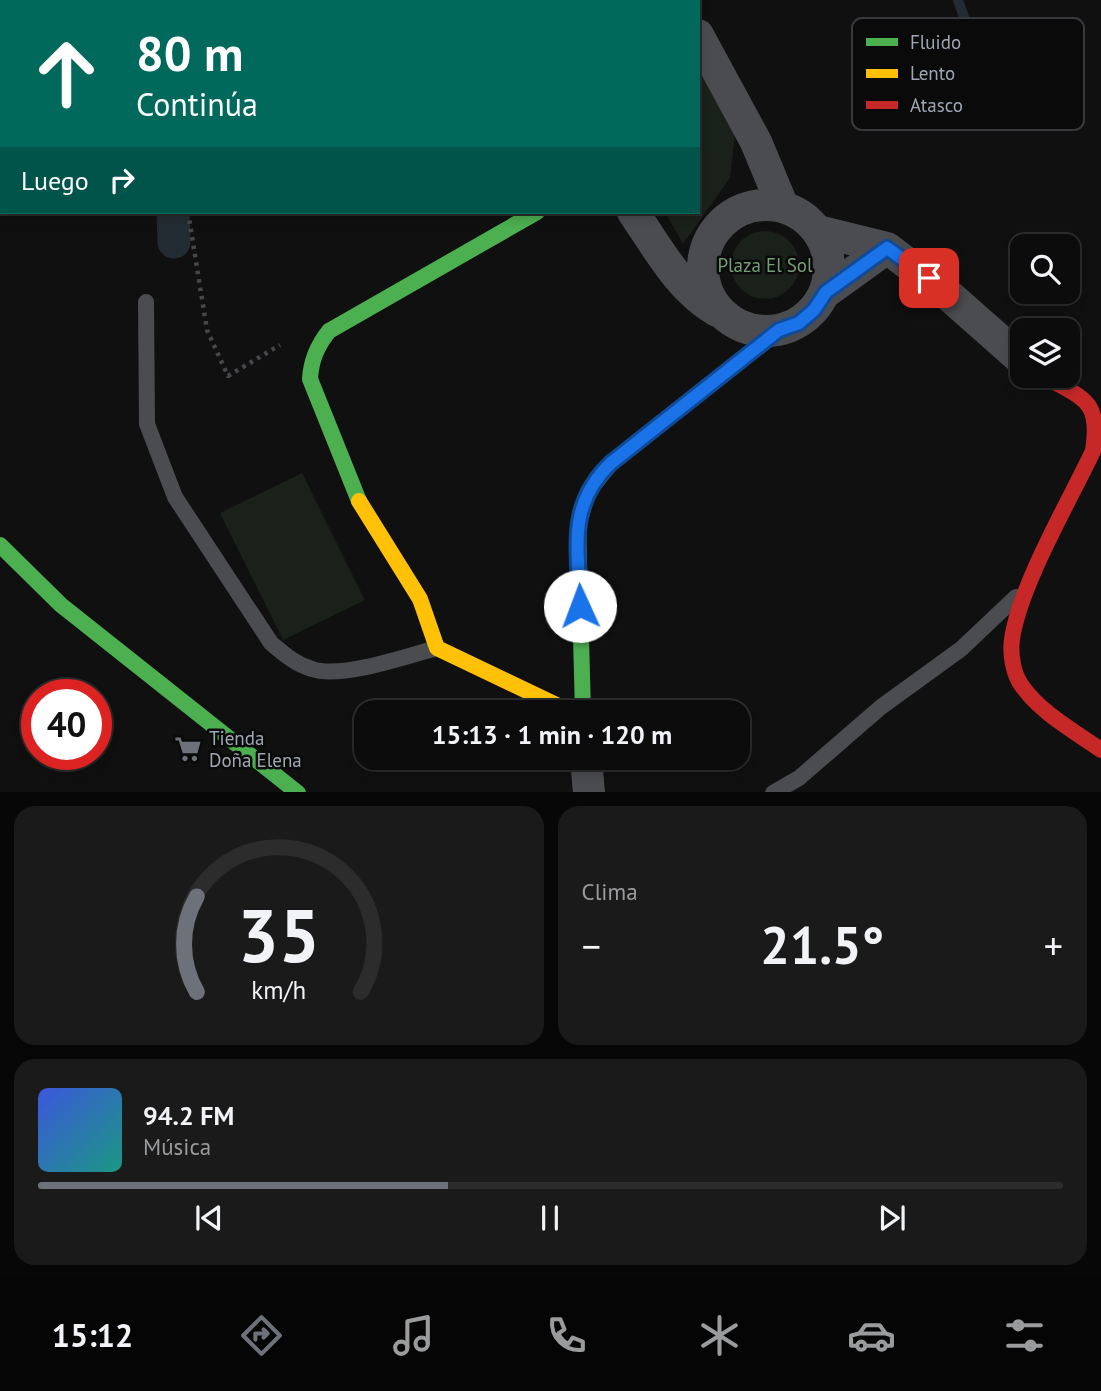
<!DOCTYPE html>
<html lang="es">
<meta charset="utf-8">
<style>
:root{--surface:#0c0c0c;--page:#1a1a1a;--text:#f1f3f6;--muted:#9a9b9d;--line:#2c2c2d;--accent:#6d727a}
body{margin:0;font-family:"PT Sans",sans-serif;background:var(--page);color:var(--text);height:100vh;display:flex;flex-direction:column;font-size:26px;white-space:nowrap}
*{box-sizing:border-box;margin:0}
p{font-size:23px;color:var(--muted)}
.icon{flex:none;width:38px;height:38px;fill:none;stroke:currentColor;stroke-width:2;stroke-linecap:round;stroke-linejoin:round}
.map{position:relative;height:792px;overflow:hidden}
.details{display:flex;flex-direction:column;gap:14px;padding:14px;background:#070707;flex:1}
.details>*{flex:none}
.hud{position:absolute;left:0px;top:0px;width:700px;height:214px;box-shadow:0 4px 10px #0003,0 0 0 2px var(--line);background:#00695c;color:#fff;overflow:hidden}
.tools{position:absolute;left:1010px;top:234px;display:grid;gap:14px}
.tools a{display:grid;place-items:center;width:70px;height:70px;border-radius:14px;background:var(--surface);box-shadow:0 4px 10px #0003,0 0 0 2px var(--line);font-size:35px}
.speed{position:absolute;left:21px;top:679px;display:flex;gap:14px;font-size:35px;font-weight:700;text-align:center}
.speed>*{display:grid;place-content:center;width:91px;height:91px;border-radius:50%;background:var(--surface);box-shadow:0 4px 10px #0003,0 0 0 2px var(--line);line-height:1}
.speed .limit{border:10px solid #d22;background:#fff;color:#111}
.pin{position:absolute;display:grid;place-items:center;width:60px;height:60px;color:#fff;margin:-30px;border-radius:14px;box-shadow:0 4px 10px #0006}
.me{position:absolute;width:77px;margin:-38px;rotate:358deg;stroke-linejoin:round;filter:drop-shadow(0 0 5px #0008)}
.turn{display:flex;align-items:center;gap:24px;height:147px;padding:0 21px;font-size:32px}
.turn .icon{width:91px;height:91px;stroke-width:2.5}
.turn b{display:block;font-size:49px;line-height:60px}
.then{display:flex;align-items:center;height:66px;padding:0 21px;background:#0003;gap:14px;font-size:26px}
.big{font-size:52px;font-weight:600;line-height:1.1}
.details .widget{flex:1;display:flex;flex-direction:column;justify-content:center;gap:10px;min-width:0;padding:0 24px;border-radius:21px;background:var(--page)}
.details .dial{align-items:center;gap:0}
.dial svg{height:182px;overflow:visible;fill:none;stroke:var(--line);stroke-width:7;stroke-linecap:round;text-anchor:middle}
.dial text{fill:var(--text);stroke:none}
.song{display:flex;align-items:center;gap:21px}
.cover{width:84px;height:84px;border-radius:10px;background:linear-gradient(135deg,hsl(230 70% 55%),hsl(170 70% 35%))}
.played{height:7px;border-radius:4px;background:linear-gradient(90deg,var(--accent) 40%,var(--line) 40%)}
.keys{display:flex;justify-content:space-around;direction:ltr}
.heat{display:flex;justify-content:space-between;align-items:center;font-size:38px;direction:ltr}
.details .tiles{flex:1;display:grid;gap:14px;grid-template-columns:1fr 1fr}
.widget:last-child{grid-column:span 2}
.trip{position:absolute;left:354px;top:700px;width:396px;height:70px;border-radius:21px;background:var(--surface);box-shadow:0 4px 10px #0003,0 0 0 2px var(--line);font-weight:600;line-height:70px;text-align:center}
.tabs{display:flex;height:112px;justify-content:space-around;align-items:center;background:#050505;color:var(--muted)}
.tabs .icon{width:49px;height:49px}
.tabs .active{color:var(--accent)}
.tabs b{font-size:32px;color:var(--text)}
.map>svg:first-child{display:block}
.green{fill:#1a201a}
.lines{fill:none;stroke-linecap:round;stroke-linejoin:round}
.stream{stroke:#232c32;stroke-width:10}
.canal{stroke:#232c32;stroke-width:33}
.path{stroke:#45474b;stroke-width:4.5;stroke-dasharray:3.5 5;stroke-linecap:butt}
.lane{stroke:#4a4c50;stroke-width:16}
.street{stroke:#4a4c50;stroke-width:32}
.fast{stroke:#4caf50;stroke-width:16}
.slow{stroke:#ffc107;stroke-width:16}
.jam{stroke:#c62828;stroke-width:16}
.route-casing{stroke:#114b97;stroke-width:18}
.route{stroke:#1a73e8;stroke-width:12}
.labels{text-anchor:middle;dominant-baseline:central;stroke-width:5;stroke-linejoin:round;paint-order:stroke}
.park-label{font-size:19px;fill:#759f74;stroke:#0a0a0b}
.poi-label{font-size:19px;fill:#9fa7b3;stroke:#0a0a0b;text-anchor:start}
.key{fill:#0a0a0b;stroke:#37393d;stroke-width:2}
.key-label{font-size:19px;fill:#9fa7b3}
</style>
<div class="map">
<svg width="1101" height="793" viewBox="0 0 1101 793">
<rect width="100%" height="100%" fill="#101010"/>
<path class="green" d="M 539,0 L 668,0 L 669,2 L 540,2 Z
M 698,55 L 736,127 L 730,178 L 683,244 L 665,212 L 698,212 Z
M731 265a34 34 0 1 1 68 0a34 34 0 1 1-68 0Z
M 302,473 L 365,600 L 283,640 L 220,513 Z"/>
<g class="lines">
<path class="stream" d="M 958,0 L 965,20"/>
<path class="canal" d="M 173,212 L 174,242"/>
<path class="path" d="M 100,0 L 101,2
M 188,212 L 207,330 L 228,376 L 280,345"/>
<path class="lane" d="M 146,302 L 147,424 L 175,497 L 271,643 C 284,654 295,664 312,669 C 342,679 406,656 437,648
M 773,793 L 799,778 L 881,707 L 961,649 L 1016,597"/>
<path class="street" d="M 518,0 L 519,2
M 685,0 L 685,2
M 37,2 L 39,0
M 422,2 L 425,0
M 0,10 L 2,10
M 698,35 L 756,142 L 783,207
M703 268a63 63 0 1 1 126 0a63 63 0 1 1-126 0Z
M 633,212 C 658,248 678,288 717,311
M 818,231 L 887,248 L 945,292 L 1022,360
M 826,292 L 887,248
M 586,758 L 589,793"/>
<path class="fast" d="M 359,501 L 310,379 C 311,360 317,346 329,331 L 537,212
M 0,545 L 61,605 L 298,793
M 583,712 L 578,526 L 588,492 L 611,463 L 779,330"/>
<path class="slow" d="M 359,501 L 420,599 L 437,648 L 571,712"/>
<path class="jam" d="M 1044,376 C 1083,399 1101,399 1093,451 C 1069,502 1020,585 1012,639 C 1010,654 1013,674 1022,686 C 1041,713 1074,731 1101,750"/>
</g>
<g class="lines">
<g class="route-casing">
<path id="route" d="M 580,606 C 579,549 566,506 611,463 L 779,330 L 799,323 L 814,310 L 826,292 L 887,248 L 929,278"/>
</g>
<use href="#route" class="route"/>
</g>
<defs>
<g id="supermarket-bare" transform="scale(2.1)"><path d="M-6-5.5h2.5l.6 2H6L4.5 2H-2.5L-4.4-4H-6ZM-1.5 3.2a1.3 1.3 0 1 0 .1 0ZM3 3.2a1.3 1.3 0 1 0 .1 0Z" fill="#6d727a" stroke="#0a0a0b" stroke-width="2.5" paint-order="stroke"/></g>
</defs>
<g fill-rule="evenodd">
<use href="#supermarket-bare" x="188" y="749"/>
</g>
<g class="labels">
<g class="park-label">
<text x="765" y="265">Plaza El Sol</text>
</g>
<g class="poi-label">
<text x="209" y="738">Tienda<tspan x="209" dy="22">Doña Elena</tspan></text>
</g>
</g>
<rect x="852" y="18" width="232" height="112" rx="10" class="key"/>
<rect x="866" y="38" width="32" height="8" fill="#4caf50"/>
<rect x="866" y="69" width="32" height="9" fill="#ffc107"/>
<rect x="866" y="101" width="32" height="8" fill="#c62828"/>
<g class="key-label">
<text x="910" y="49">Fluido</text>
<text x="910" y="80">Lento</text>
<text x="910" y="112">Atasco</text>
</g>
</svg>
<div class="tools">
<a><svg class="icon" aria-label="search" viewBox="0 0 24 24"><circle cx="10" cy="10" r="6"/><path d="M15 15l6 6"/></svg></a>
<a><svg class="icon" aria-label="layers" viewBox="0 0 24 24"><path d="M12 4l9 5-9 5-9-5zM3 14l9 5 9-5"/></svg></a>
</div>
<div class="speed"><div class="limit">40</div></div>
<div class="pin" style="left:929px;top:278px;background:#d93025"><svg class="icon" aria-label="arrive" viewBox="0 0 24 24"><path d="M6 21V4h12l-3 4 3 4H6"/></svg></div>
<svg class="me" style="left:580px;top:606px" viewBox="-20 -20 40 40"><circle r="19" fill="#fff"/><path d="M0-13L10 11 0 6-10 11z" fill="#1a73e8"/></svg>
<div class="trip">15:13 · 1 min · 120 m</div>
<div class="hud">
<div class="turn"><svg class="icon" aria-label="ahead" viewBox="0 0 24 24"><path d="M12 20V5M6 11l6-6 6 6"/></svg><div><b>80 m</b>Continúa</div></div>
<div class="then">Luego<svg class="icon" aria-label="right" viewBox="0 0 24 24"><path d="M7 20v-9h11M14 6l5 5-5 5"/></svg></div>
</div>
</div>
<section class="details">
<div class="tiles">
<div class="widget dial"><svg viewBox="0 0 100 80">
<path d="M14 69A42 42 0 1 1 86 69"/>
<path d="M14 69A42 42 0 0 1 14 27" stroke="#6d727a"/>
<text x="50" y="56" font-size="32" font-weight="700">35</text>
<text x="50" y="72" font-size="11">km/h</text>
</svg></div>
<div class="widget"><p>Clima</p>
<div class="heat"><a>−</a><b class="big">21.5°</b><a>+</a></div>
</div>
<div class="widget">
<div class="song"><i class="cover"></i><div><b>94.2 FM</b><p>Música</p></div></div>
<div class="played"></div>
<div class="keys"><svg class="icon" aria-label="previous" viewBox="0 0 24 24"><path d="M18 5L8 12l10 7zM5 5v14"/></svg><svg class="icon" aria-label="pause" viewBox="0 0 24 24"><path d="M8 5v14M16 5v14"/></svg><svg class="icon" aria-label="next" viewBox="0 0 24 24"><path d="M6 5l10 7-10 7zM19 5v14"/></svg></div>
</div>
</div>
</section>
<nav class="tabs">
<b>15:12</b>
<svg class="icon active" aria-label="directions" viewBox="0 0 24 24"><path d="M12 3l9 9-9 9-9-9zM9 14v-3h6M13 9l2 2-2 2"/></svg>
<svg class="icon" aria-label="music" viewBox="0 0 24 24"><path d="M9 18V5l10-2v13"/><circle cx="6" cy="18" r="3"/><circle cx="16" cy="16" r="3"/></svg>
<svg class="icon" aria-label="phone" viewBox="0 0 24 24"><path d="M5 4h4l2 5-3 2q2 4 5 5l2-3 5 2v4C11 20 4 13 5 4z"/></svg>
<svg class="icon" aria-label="climate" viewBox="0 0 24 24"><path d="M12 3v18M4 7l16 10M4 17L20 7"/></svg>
<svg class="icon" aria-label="car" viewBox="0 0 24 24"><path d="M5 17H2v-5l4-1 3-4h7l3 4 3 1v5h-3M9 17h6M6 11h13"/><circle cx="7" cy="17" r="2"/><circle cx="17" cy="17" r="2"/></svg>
<svg class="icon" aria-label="filters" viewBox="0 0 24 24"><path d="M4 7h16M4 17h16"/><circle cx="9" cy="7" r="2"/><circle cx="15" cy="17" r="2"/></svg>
</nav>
